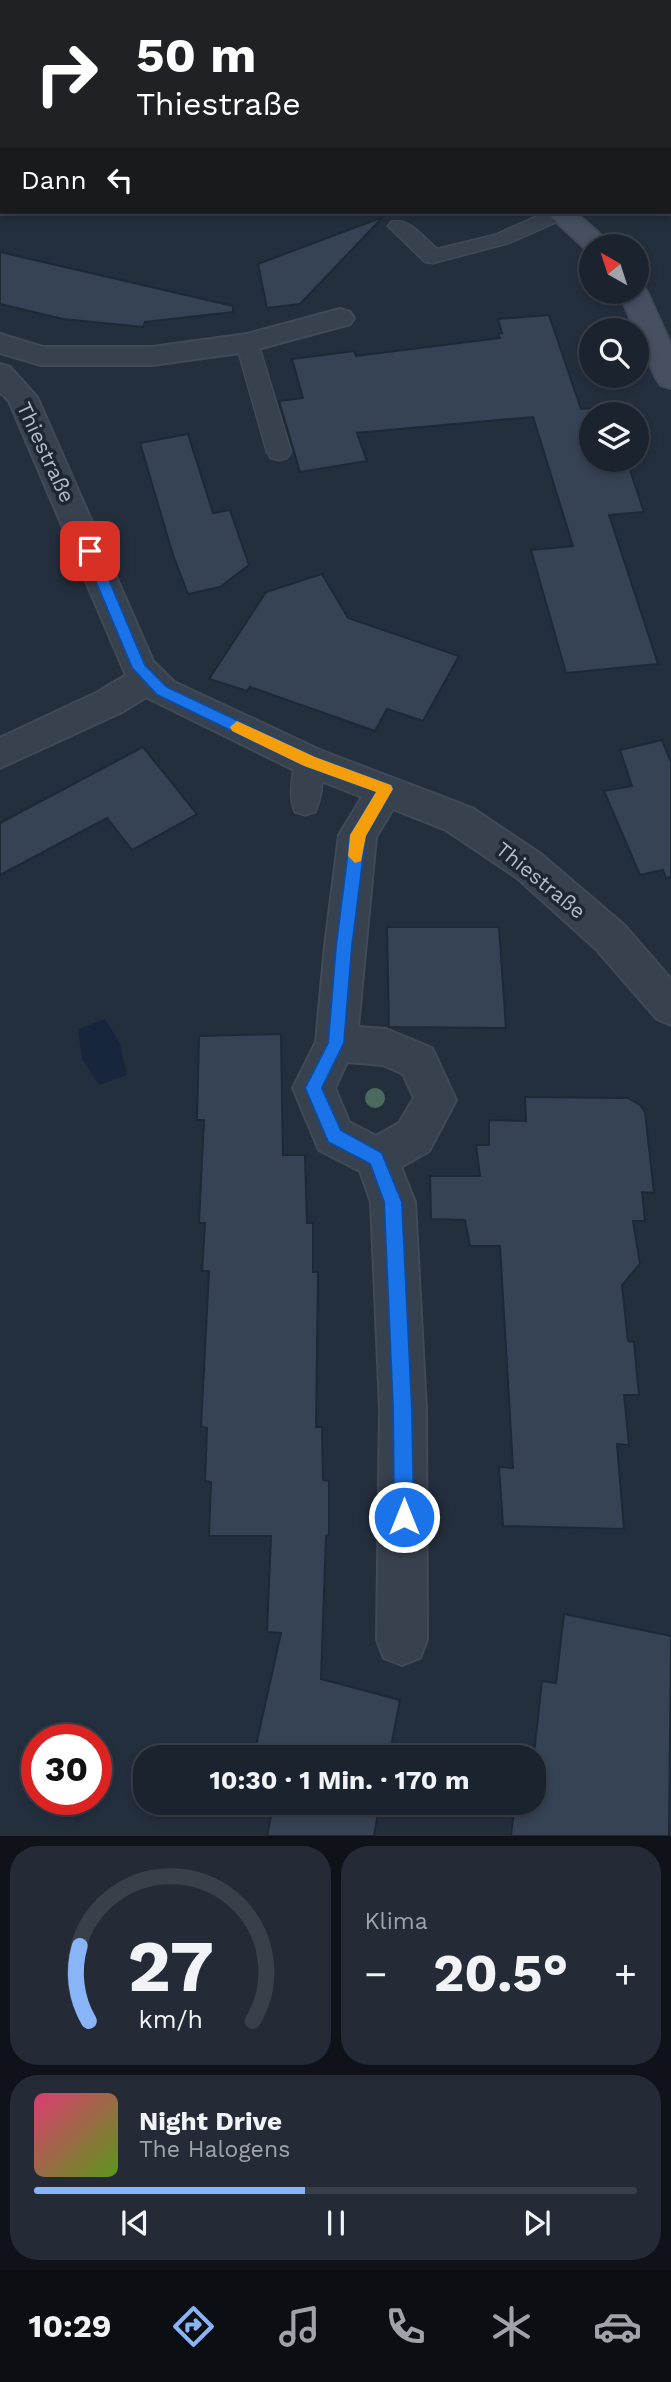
<!DOCTYPE html>
<html lang="de">
<meta charset="utf-8">
<style>
:root{--surface:#1b232e;--page:#242b36;--text:#f1f3f6;--muted:#a0a4aa;--line:#39404a;--accent:#8ab4f8}
body{margin:0;font-family:"Work Sans",sans-serif;background:var(--page);color:var(--text);height:100vh;display:flex;flex-direction:column;font-size:26px;white-space:nowrap}
*{box-sizing:border-box;margin:0}
p{font-size:23px;color:var(--muted)}
.icon{flex:none;width:38px;height:38px;fill:none;stroke:currentColor;stroke-width:2;stroke-linecap:round;stroke-linejoin:round}
.map{position:relative;height:1836px;overflow:hidden}
.drawer{display:flex;flex-direction:column;gap:10px;padding:10px;background:#0f1319;flex:1}
.drawer>*{flex:none}
.banner{position:absolute;left:0px;top:0px;width:672px;height:214px;box-shadow:0 4px 10px #0003,0 0 0 2px var(--line);background:#202124;color:#fff;overflow:hidden}
.needle{width:46px;rotate:321deg}
.fabs{position:absolute;left:579px;top:234px;display:grid;gap:14px}
.fabs a{display:grid;place-items:center;width:70px;height:70px;border-radius:50%;background:var(--surface);box-shadow:0 4px 10px #0003,0 0 0 2px var(--line);font-size:35px}
.speed{position:absolute;left:21px;top:1724px;display:flex;gap:14px;font-size:35px;font-weight:700;text-align:center}
.speed>*{display:grid;place-content:center;width:91px;height:91px;border-radius:50%;background:var(--surface);box-shadow:0 4px 10px #0003,0 0 0 2px var(--line);line-height:1}
.speed .limit{border:10px solid #d22;background:#fff;color:#111}
.pin{position:absolute;display:grid;place-items:center;width:60px;height:60px;color:#fff;margin:-30px;border-radius:14px;box-shadow:0 4px 10px #0006}
.me{position:absolute;width:77px;margin:-38px;rotate:0deg;stroke-linejoin:round;filter:drop-shadow(0 0 5px #0008)}
.turn{display:flex;align-items:center;gap:24px;height:147px;padding:0 21px;font-size:32px}
.turn .icon{width:91px;height:91px;stroke-width:2.5}
.turn b{display:block;font-size:49px;line-height:60px}
.then{display:flex;align-items:center;height:66px;padding:0 21px;background:#0003;gap:14px;font-size:26px}
.big{font-size:52px;font-weight:700;line-height:1.1}
.drawer .tile{flex:1;display:flex;flex-direction:column;justify-content:center;gap:10px;min-width:0;padding:0 24px;border-radius:28px;background:var(--page)}
.drawer .dial{align-items:center;gap:0}
.dial svg{height:182px;overflow:visible;fill:none;stroke:var(--line);stroke-width:7;stroke-linecap:round;text-anchor:middle}
.dial text{fill:var(--text);stroke:none}
.song{display:flex;align-items:center;gap:21px}
.cover{width:84px;height:84px;border-radius:10px;background:linear-gradient(135deg,hsl(340 70% 55%),hsl(90 70% 35%))}
.played{height:7px;border-radius:4px;background:linear-gradient(90deg,var(--accent) 45%,var(--line) 45%)}
.keys{display:flex;justify-content:space-around;direction:ltr}
.heat{display:flex;justify-content:space-between;align-items:center;font-size:38px;direction:ltr}
.drawer .tiles{flex:1;display:grid;gap:10px;grid-template-columns:1fr 1fr}
.tile:last-child{grid-column:span 2}
.trip{position:absolute;left:133px;top:1745px;width:413px;height:70px;border-radius:28px;background:var(--surface);box-shadow:0 4px 10px #0003,0 0 0 2px var(--line);font-weight:700;line-height:70px;text-align:center}
.tabs{display:flex;height:112px;justify-content:space-around;align-items:center;background:#0b0e12;color:var(--muted)}
.tabs .icon{width:49px;height:49px}
.tabs .current{color:var(--accent)}
.tabs b{font-size:32px;color:var(--text)}
.map>svg:first-child{display:block}
.water{fill:#17263c}
.building{fill:#364354;stroke:#1f2835;stroke-width:2}
.lines{fill:none;stroke-linecap:round;stroke-linejoin:round}
.lane-casing{stroke:#414a57;stroke-width:3}
.street-casing{stroke:#414a57;stroke-width:4}
.secondary-casing{stroke:#414a57;stroke-width:4}
.lane{fill:#38414e;fill-rule:evenodd}
.street{fill:#38414e;fill-rule:evenodd}
.secondary{fill:#465061;fill-rule:evenodd}
.tree{fill:#4b6a5d}
.route{fill:#1a73e8;stroke:#114b97;stroke-width:2}
.slow{fill:#f59e0b}
.labels{text-anchor:middle;dominant-baseline:central;stroke-width:7;stroke-linejoin:round;paint-order:stroke}
.street-label{font-size:21px;fill:#b4bcc9;stroke:#1d2633}
</style>
<div class="map">
<svg width="671" height="1836" viewBox="0 0 671 1836">
<rect width="100%" height="100%" fill="#242f3e"/>
<path class="water" d="M 105,1019 L 120,1043 L 127,1075 L 99,1085 L 82,1059 L 78,1029 Z"/>
<path class="building" d="M 383,217 L 300,304 L 267,308 L 258,264 Z
M 0,252 L 233,306 L 233,312 L 145,322 L 143,327 L 63,319 L 0,304 Z
M 549,315 L 581,409 L 593,408 L 596,415 L 592,415 L 592,460 L 610,460 L 613,469 L 629,467 L 644,512 L 609,515 L 658,664 L 566,673 L 531,550 L 573,546 L 533,417 L 357,433 L 367,461 L 300,472 L 279,401 L 303,398 L 292,359 L 354,351 L 356,356 L 500,338 L 498,334 L 502,333 L 498,319 Z
M 188,434 L 213,513 L 230,510 L 249,565 L 220,587 L 188,594 L 173,555 L 140,443 Z
M 322,574 L 348,618 L 459,656 L 423,721 L 387,709 L 375,731 L 250,687 L 247,691 L 209,679 L 266,592 Z
M 662,740 L 671,762 L 671,877 L 666,878 L 663,870 L 640,875 L 604,791 L 632,786 L 620,750 Z
M 143,747 L 197,814 L 132,850 L 107,818 L 0,875 L 0,823 Z
M 387,927 L 499,927 L 506,1028 L 389,1027 Z
M 281,1034 L 283,1155 L 305,1155 L 307,1223 L 313,1223 L 313,1272 L 318,1272 L 316,1427 L 322,1427 L 323,1480 L 329,1481 L 329,1535 L 326,1536 L 321,1679 L 400,1700 L 389,1757 L 279,1757 L 255,1750 L 281,1633 L 267,1632 L 271,1536 L 209,1536 L 211,1482 L 205,1481 L 207,1428 L 201,1427 L 209,1271 L 202,1271 L 205,1223 L 199,1223 L 204,1120 L 197,1120 L 199,1036 Z
M 525,1097 L 628,1098 L 640,1105 L 645,1112 L 654,1193 L 642,1192 L 645,1221 L 633,1221 L 640,1264 L 622,1285 L 628,1341 L 634,1342 L 639,1395 L 624,1395 L 629,1445 L 617,1444 L 624,1529 L 503,1526 L 499,1467 L 513,1468 L 500,1246 L 470,1246 L 465,1220 L 431,1219 L 430,1176 L 480,1176 L 476,1145 L 489,1145 L 489,1120 L 526,1121 Z
M 564,1614 L 671,1636 L 669,1836 L 511,1836 L 515,1802 L 534,1802 L 534,1757 L 520,1757 L 520,1752 L 534,1754 L 542,1681 L 556,1683 Z
M 274,1802 L 380,1802 L 374,1836 L 267,1836 Z"/>
<g class="lines">
<g class="lane-casing">
<path id="lane" d="M 546,212 L 571,213 L 568,217 L 509,243 L 433,263 L 425,262 L 388,226 L 391,222 C 409,217 424,238 437,249 L 495,235 Z
M 247,336 L 255,338 L 258,343 L 291,452 L 287,458 L 279,460 L 271,458 L 267,452 L 236,343 L 239,338 Z
M 309,750 L 319,753 C 326,768 322,798 315,812 L 305,815 L 295,812 C 288,798 292,768 299,753 Z"/>
</g>
<g class="street-casing">
<path id="street" d="M 179,0 L 204,0 L 206,2 L 181,2 Z
M 670,159 L 671,159 L 671,175 L 670,175 Z
M 340,309 L 350,312 L 354,318 L 350,324 L 247,352 L 152,365 L 41,365 L 0,353 L 0,334 L 43,347 L 152,347 L 247,334 Z
M 0,364 L 10,367 L 37,397 L 153,661 L 174,682 L 322,751 L 472,808 L 542,855 L 624,925 L 671,979 L 671,1025 L 657,1019 L 596,949 L 516,877 L 446,830 L 393,809 L 376,837 L 358,1027 L 386,1029 L 432,1048 L 456,1100 L 429,1151 L 401,1167 L 415,1202 L 426,1409 L 427,1640 L 420,1658 L 402,1665 L 384,1658 L 377,1640 L 380,1409 L 371,1202 L 360,1171 L 319,1150 L 293,1088 L 316,1042 L 325,946 L 339,835 L 362,797 L 296,771 L 146,697 L 122,712 L 0,768 L 0,738 L 98,692 L 126,675 L 9,401 L 0,392 ZM 347,1062 L 383,1065 L 403,1074 L 414,1098 L 399,1123 L 376,1136 L 349,1122 L 335,1088 Z"/>
</g>
<g class="secondary-casing">
<path id="secondary" d="M 0,57 L 2,57 L 2,71 L 0,71 Z
M 546,212 L 575,212 L 614,247 L 592,247 L 590,253 Z
M 637,284 L 643,286 L 647,292 L 671,345 L 671,388 L 661,385 L 656,378 L 619,292 L 637,292 Z"/>
</g>
<use href="#lane" class="lane"/>
<use href="#street" class="street"/>
<use href="#secondary" class="secondary"/>
</g>
<circle class="tree" cx="375" cy="1098" r="10"/>
<path class="route" d="M 90,546 L 97,551 L 145,665 L 167,687 L 315,757 L 391,785 L 393,789 L 366,836 L 352,946 L 344,1043 L 322,1088 L 341,1130 L 382,1153 L 402,1202 L 412,1409 L 414,1517 L 411,1524 L 404,1527 L 396,1524 L 394,1517 L 393,1409 L 384,1202 L 370,1164 L 328,1142 L 305,1088 L 328,1043 L 336,946 L 350,835 L 376,792 L 304,766 L 157,695 L 132,668 L 83,551 Z"/>
<path class="slow" d="M 237,721 L 315,757 L 391,785 L 393,789 L 366,836 L 361,861 L 355,863 L 348,856 L 350,835 L 376,792 L 304,766 L 232,731 L 230,727 Z"/>
<g class="labels">
<g class="street-label">
<text transform="translate(46 452) rotate(65)">Thiestraße</text>
<text transform="translate(541 880) rotate(39)">Thiestraße</text>
</g>
</g>
</svg>
<div class="fabs">
<a><svg class="needle" viewBox="-14 -14 28 28"><path d="M0-13l5 13h-10z" fill="#e53935"/><path d="M0 13l5-13h-10z" fill="#a0a4aa"/></svg></a>
<a><svg class="icon" aria-label="search" viewBox="0 0 24 24"><circle cx="10" cy="10" r="6"/><path d="M15 15l6 6"/></svg></a>
<a><svg class="icon" aria-label="layers" viewBox="0 0 24 24"><path d="M12 4l9 5-9 5-9-5zM3 14l9 5 9-5"/></svg></a>
</div>
<div class="speed"><div class="limit">30</div></div>
<div class="pin" style="left:90px;top:551px;background:#d93025"><svg class="icon" aria-label="arrive" viewBox="0 0 24 24"><path d="M6 21V4h12l-3 4 3 4H6"/></svg></div>
<svg class="me" style="left:404px;top:1517px" viewBox="-20 -20 40 40"><circle r="17" fill="#1a73e8" stroke="#fff" stroke-width="3"/><path d="M0-11L8 9 0 5-8 9z" fill="#fff"/></svg>
<div class="trip">10:30 · 1 Min. · 170 m</div>
<div class="banner">
<div class="turn"><svg class="icon" aria-label="right" viewBox="0 0 24 24"><path d="M7 20v-9h11M14 6l5 5-5 5"/></svg><div><b>50 m</b>Thiestraße</div></div>
<div class="then">Dann<svg class="icon" aria-label="left" viewBox="0 0 24 24"><path d="M17 20v-9H6M10 6l-5 5 5 5"/></svg></div>
</div>
</div>
<section class="drawer">
<div class="tiles">
<div class="tile dial"><svg viewBox="0 0 100 80">
<path d="M14 69A42 42 0 1 1 86 69"/>
<path d="M14 69A42 42 0 0 1 10 36" stroke="#8ab4f8"/>
<text x="50" y="56" font-size="32" font-weight="700">27</text>
<text x="50" y="72" font-size="11">km/h</text>
</svg></div>
<div class="tile"><p>Klima</p>
<div class="heat"><a>−</a><b class="big">20.5°</b><a>+</a></div>
</div>
<div class="tile">
<div class="song"><i class="cover"></i><div><b>Night Drive</b><p>The Halogens</p></div></div>
<div class="played"></div>
<div class="keys"><svg class="icon" aria-label="previous" viewBox="0 0 24 24"><path d="M18 5L8 12l10 7zM5 5v14"/></svg><svg class="icon" aria-label="pause" viewBox="0 0 24 24"><path d="M8 5v14M16 5v14"/></svg><svg class="icon" aria-label="next" viewBox="0 0 24 24"><path d="M6 5l10 7-10 7zM19 5v14"/></svg></div>
</div>
</div>
</section>
<nav class="tabs">
<b>10:29</b>
<svg class="icon current" aria-label="directions" viewBox="0 0 24 24"><path d="M12 3l9 9-9 9-9-9zM9 14v-3h6M13 9l2 2-2 2"/></svg>
<svg class="icon" aria-label="music" viewBox="0 0 24 24"><path d="M9 18V5l10-2v13"/><circle cx="6" cy="18" r="3"/><circle cx="16" cy="16" r="3"/></svg>
<svg class="icon" aria-label="phone" viewBox="0 0 24 24"><path d="M5 4h4l2 5-3 2q2 4 5 5l2-3 5 2v4C11 20 4 13 5 4z"/></svg>
<svg class="icon" aria-label="climate" viewBox="0 0 24 24"><path d="M12 3v18M4 7l16 10M4 17L20 7"/></svg>
<svg class="icon" aria-label="car" viewBox="0 0 24 24"><path d="M5 17H2v-5l4-1 3-4h7l3 4 3 1v5h-3M9 17h6M6 11h13"/><circle cx="7" cy="17" r="2"/><circle cx="17" cy="17" r="2"/></svg>
</nav>
